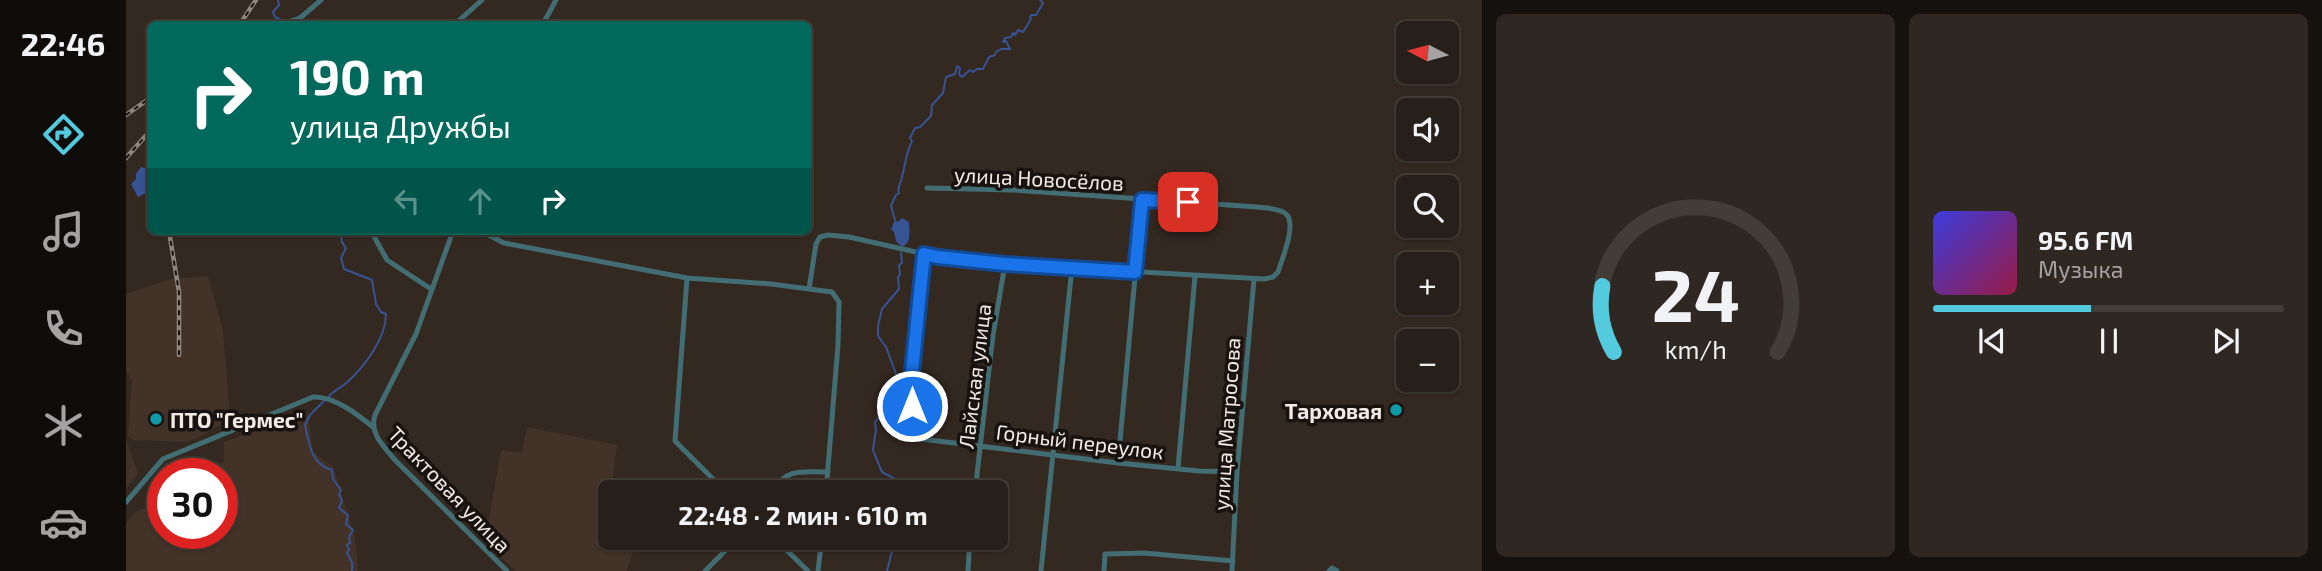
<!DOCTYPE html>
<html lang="ru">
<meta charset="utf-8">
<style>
:root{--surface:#271f19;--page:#2f2722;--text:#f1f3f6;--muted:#a4a2a2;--line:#433d38;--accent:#54cade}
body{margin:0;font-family:"Exo 2",sans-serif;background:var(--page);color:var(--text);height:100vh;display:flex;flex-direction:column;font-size:26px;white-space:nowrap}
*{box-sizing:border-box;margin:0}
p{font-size:23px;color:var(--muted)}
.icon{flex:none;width:38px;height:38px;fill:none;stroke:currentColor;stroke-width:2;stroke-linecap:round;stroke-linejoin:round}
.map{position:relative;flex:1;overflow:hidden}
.panel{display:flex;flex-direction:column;gap:14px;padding:14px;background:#15110e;width:840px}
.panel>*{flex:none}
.top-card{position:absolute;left:21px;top:21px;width:665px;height:214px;border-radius:10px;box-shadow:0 2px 5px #0004,0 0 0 2px var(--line);background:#00695c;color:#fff;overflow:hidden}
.needle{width:46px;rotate:276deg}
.tools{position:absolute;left:1270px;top:21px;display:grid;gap:14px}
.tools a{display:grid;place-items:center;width:63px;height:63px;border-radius:10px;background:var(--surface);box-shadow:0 2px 5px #0004,0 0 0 2px var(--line);font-size:35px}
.speed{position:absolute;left:21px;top:458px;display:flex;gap:14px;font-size:35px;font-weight:700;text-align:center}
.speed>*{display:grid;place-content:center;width:91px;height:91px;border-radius:50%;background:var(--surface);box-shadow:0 2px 5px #0004,0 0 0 2px var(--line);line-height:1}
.speed .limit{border:10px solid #d22;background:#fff;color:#111}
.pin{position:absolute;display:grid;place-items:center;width:60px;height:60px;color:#fff;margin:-30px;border-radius:14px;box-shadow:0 4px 10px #0006}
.me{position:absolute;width:77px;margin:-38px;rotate:0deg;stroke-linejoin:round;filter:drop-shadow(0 0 5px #0008)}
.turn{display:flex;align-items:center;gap:24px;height:147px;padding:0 28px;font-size:32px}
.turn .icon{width:91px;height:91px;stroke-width:2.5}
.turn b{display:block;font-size:49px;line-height:60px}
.lanes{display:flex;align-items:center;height:66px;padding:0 28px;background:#0003;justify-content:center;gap:35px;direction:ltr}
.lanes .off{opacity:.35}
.panel .card{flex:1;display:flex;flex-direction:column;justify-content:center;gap:10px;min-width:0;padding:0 24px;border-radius:10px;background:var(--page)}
.panel .dial{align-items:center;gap:0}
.dial svg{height:182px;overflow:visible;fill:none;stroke:var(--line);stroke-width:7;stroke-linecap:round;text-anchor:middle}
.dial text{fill:var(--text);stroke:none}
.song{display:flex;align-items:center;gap:21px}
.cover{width:84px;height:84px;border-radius:10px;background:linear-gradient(135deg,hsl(240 70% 55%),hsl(340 70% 35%))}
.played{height:7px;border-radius:4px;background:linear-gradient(90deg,var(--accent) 45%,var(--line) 45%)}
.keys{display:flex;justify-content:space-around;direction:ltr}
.panel .tiles{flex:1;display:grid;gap:14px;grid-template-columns:repeat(2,1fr)}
.trip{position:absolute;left:472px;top:480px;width:410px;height:70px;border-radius:10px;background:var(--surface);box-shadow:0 2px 5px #0004,0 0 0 2px var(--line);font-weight:700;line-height:70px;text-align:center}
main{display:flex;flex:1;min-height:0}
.dock{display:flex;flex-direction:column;width:126px;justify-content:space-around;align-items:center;background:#100c0a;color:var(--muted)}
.dock .icon{width:49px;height:49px}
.dock .selected{color:var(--accent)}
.dock b{font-size:32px;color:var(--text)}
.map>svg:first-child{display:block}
.built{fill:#433227;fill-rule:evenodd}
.water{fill:#375393}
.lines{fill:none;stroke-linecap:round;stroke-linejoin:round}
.stream{stroke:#375393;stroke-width:2}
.street{stroke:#426d73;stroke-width:5}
.rail-casing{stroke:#8f857f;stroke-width:4.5}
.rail{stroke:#18130f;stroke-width:2;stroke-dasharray:5;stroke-linecap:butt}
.route-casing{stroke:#114b97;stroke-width:18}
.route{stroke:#1a73e8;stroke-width:12}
.culture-dot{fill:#0f9aa8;stroke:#18130f;stroke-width:2.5}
.labels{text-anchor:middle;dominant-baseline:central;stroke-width:7;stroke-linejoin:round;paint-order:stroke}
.street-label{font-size:21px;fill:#f2eae5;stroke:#18130f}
.poi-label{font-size:21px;font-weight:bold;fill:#f2eae5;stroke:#18130f;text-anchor:end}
</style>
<main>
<nav class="dock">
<b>22:46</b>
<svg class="icon selected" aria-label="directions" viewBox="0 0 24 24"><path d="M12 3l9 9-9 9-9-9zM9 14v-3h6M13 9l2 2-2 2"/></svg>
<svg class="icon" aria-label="music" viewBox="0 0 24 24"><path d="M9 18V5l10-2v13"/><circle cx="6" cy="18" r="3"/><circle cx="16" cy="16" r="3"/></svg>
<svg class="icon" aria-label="phone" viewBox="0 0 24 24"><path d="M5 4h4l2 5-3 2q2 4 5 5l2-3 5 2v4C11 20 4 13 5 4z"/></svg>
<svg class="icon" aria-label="climate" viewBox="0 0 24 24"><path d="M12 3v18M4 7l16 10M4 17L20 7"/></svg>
<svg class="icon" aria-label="car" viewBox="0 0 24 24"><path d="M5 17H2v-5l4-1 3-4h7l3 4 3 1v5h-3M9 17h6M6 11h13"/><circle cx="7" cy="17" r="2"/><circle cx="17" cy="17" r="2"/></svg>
</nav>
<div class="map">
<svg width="1356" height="571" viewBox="0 0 1356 571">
<rect width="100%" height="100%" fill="#342921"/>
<path class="built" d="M 82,276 L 97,330 L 104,419 L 75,436 L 61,442 L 7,440 L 2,436 L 6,380 L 0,371 L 0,294 L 45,279 Z
M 182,414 L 187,452 L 207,467 L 229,537 L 232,571 L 0,571 L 0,523 L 9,512 L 19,508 L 27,481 L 40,463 L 54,458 L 98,463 L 98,442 ZM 37,474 L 96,474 L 96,534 L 37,534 Z
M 401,427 L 491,445 L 485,492 L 485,537 L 511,537 L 501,571 L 390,571 L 359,542 L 375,450 L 396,453 Z
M 0,439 L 12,473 L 0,489 Z"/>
<path class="water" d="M 24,166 L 24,175 L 21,181 L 24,184 L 24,191 L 12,197 L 5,184 L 10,179 L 10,174 L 15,167 L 22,169 Z
M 776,218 L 783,222 C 783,231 786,243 776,247 L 770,241 L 768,232 L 765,229 L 769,220 L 772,222 Z"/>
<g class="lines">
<path class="stream" d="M 149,24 L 155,20 L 149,17 L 147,12 L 153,5 L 152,0
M 769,220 L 765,206 L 770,195 L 773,193 C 771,185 775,185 776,177 C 779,166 780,153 786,141 L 784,138 L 789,128 L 794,127 L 805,116 L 806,105 L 817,93 L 820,77 L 829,74 L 831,66 L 834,68 L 833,74 L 836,77 L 844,70 L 847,72 L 851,69 L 857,69 L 863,57 L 869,55 L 870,52 L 875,49 L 884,49 L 880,41 L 877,42 L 879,38 L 885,37 L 887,33 L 889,35 L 892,30 L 897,32 L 905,19 L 904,17 L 905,15 L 910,15 L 917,3 L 914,0
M 201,231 L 204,233 L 208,232 L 215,234 L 216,242 L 220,248 L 215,258 L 218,269 L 246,280 L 250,304 L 255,312 L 260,314 C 260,338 238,368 219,384 C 213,389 208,390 202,397
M 198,401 L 184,415 L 179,425 C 183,445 186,465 206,470 L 207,479 L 215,490 L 213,495 L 216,500 L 213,508 L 222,515 L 220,524 L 227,530 L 223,537 L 224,543 L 221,545 L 223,550 L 221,553 L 226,562 L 226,571
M 774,492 L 771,480 L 756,472 L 749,455 L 747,450 L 750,429 L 749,422 C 753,417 761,407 762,401 C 763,390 761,387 773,382 L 760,347 L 752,336 L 752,326 L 756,309 L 773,289 L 772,277 L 774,275 L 773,265 L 776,263 L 775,253
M 761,571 L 768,543 L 767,537"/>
<path class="street" d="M 156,24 L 174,18 L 195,0
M 329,24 L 356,0
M 417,24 L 430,0
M 245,231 L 261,260 L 305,289
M 327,231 L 290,334 L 249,415 C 243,434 258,446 269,460 L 381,571
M 355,231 L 378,243 L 561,278 L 645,284 L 706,292 L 713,302 L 712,345 L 700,492
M 798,254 L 784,391 L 789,421 L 795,439 L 992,463 L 1073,471 L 1111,472
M 561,278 L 549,441 L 600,492
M 683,289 L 690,244 L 694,237 L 702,235 L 723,237 L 812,257 L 879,264 L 1138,279 L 1147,277 L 1152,272 C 1156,259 1172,222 1159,213 C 1151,208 1139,208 1131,207 L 887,190 L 801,188
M 992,463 L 1016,200
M 1052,468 L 1069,276
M 647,492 C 660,467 677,472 702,472
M 849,492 L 867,335 L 879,264
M 0,502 L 37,459 L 187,397 C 208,396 231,414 247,427
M 647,537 L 682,571
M 579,571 L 613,537
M 692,571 L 696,537
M 842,571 L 844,537
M 915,571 L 946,267
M 978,571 L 979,554 L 1018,553 L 1107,561
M 1106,571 L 1111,472 L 1128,279
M 1203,571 L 1206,568 L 1211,571"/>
<g class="rail-casing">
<path id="rail" d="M 114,24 L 130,0
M 0,115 L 24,98
M 0,158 L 24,131
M 43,231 L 53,292 L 53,355"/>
</g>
<use href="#rail" class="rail"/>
</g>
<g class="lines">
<g class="route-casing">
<path id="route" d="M 786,406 L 784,391 L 798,254 L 812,257 L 879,264 L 1009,272 L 1016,200 L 1062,202"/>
</g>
<use href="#route" class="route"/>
</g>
<g class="culture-dot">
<circle cx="1270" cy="410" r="7"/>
<circle cx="30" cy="419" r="7"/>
</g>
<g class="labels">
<g class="street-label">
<text transform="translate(913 178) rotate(3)">улица Новосёлов</text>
<text transform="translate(848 376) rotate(-83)">Лайская улица</text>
<text transform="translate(1100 424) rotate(-86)">улица Матросова</text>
<text transform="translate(954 441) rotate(7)">Горный переулок</text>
<text transform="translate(324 489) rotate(46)">Трактовая улица</text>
</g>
<g class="poi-label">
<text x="1256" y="410">Тарховая</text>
<text x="44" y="419" text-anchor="start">ПТО "Гермес"</text>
</g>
</g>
</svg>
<div class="tools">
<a><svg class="needle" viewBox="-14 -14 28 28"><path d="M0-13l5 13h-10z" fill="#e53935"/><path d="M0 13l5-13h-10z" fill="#a4a2a2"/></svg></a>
<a><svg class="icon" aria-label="sound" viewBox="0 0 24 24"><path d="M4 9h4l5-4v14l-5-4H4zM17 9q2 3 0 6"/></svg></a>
<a><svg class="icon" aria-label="search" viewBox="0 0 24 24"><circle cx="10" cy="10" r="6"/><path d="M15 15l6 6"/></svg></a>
<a>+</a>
<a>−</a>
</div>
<div class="speed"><div class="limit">30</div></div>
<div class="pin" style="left:1062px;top:202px;background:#d93025"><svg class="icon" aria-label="arrive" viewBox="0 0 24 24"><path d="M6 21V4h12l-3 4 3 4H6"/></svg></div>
<svg class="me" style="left:786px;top:406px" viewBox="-20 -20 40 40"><circle r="17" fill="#1a73e8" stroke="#fff" stroke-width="3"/><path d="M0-11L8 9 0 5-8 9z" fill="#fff"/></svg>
<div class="trip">22:48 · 2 мин · 610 m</div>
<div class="top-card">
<div class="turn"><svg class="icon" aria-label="right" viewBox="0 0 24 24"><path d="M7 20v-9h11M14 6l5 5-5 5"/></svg><div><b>190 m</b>улица Дружбы</div></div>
<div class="lanes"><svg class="icon off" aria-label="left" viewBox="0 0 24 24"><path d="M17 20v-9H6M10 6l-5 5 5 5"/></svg><svg class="icon off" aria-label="ahead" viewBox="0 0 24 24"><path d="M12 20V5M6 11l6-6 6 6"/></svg><svg class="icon" aria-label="right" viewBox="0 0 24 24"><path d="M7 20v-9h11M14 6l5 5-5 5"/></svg></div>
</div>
</div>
<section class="panel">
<div class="tiles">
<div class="card dial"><svg viewBox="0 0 100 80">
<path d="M14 69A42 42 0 1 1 86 69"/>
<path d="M14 69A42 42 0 0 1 9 40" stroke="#54cade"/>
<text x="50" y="56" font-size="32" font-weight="700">24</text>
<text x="50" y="72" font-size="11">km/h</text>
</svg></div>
<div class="card">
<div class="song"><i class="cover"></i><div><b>95.6 FM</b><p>Музыка</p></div></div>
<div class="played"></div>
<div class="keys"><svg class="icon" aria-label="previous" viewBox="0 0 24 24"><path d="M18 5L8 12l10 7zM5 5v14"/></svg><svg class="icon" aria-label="pause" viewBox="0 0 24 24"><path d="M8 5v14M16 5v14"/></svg><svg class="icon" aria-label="next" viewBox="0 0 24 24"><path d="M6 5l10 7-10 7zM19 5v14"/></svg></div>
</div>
</div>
</section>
</main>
